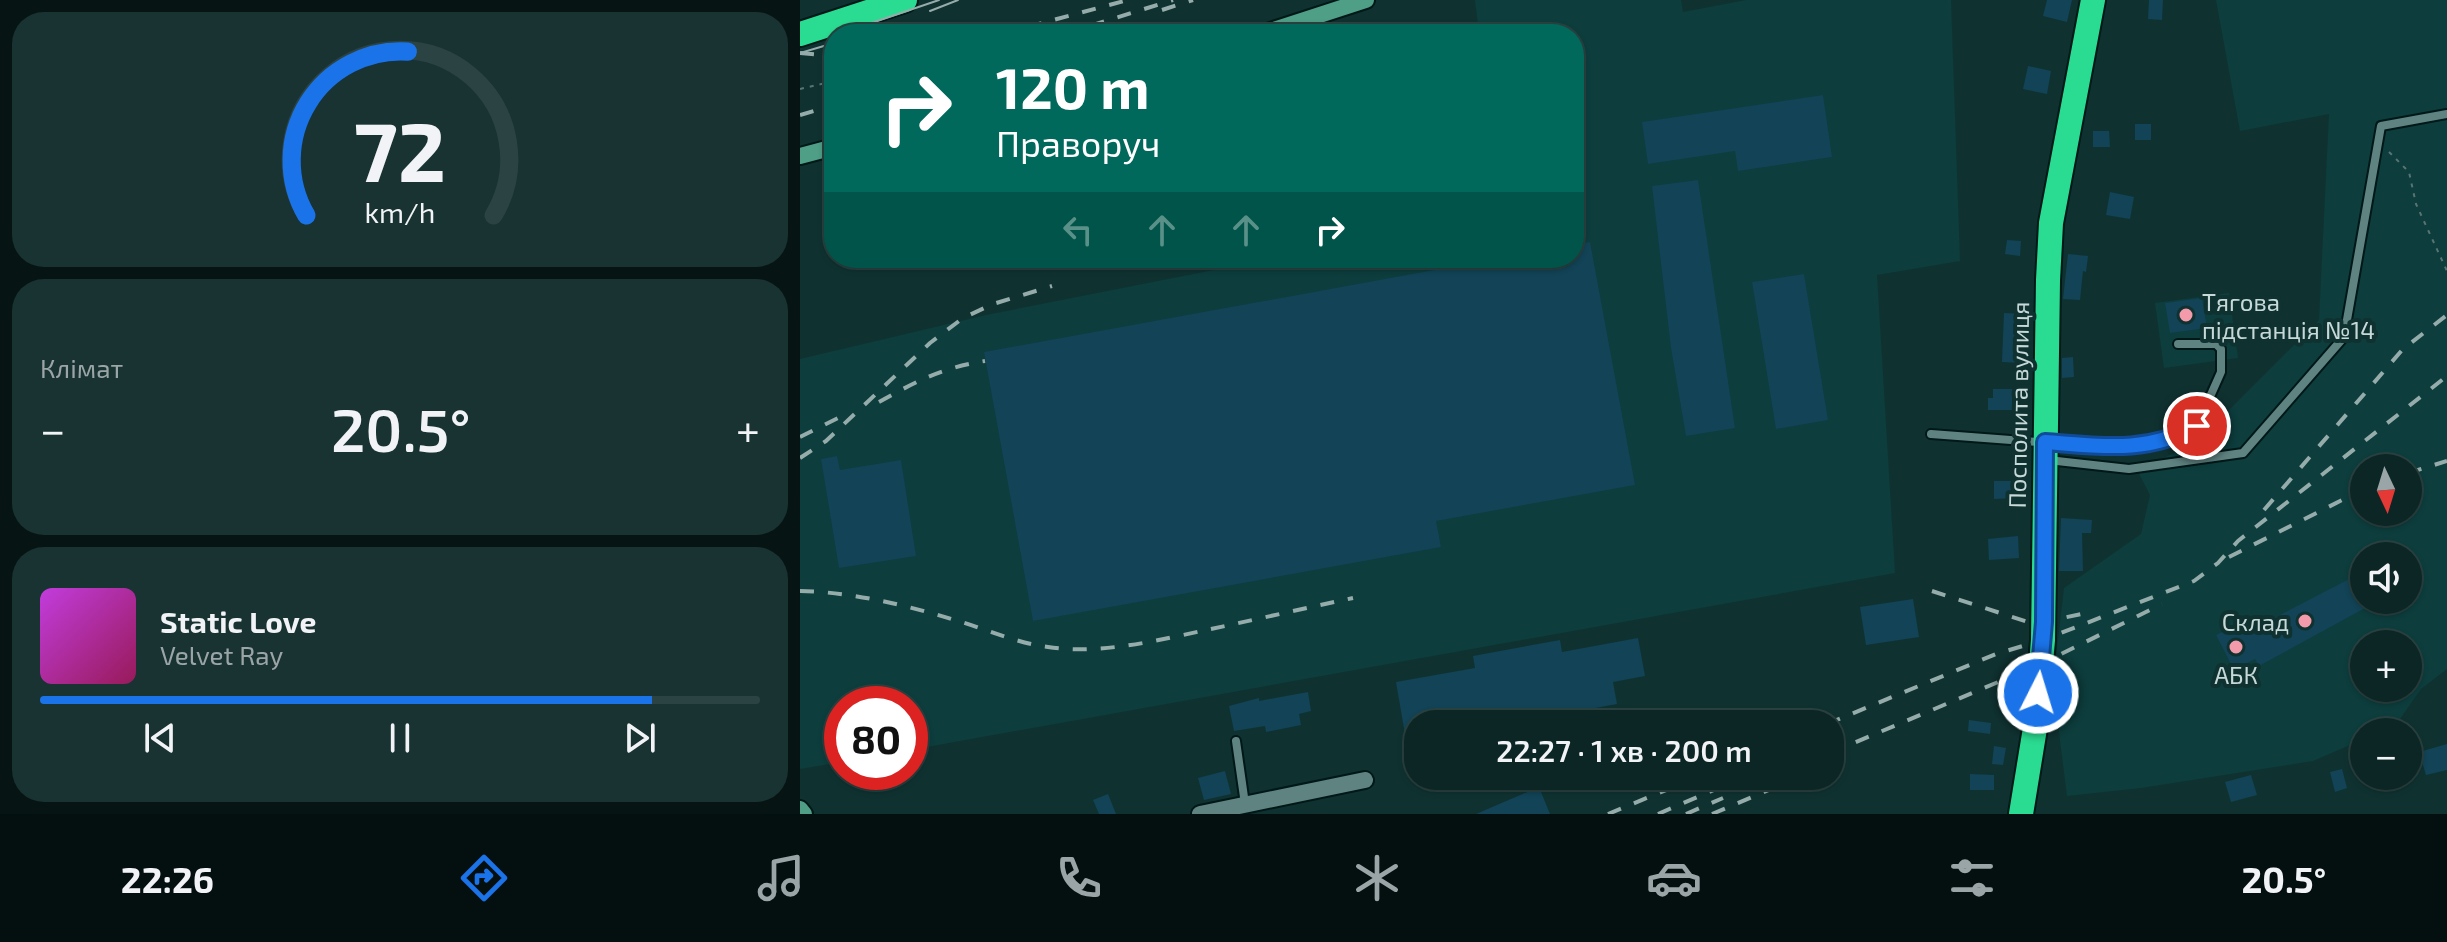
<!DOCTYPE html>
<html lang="uk">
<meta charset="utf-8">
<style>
:root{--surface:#0b2625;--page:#193232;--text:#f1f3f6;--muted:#9aa5a7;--line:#2b4342;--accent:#1a73e8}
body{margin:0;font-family:"Exo 2",sans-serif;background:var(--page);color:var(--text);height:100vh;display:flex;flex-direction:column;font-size:30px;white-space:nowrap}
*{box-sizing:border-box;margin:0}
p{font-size:26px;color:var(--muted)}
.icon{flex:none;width:44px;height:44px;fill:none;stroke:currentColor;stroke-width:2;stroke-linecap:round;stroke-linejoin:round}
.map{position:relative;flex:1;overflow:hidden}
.details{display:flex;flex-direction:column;gap:12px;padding:12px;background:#061514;width:800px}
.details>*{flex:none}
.guide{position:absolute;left:24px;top:24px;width:760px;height:244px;border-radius:32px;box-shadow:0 2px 6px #0004,0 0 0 2px var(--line);background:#00695c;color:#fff;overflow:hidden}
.needle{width:52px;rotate:176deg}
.controls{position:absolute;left:1550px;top:454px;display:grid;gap:16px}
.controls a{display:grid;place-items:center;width:72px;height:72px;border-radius:50%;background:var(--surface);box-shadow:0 2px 6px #0004,0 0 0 2px var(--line);font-size:40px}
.speed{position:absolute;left:24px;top:686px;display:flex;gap:16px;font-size:40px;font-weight:700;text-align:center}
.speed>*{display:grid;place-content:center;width:104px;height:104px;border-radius:50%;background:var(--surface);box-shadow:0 2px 6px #0004,0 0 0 2px var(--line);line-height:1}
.speed .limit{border:12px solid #d22;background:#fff;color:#111}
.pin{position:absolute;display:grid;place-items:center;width:68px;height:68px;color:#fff;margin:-34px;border:4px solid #fff;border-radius:50%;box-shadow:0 2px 8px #0007}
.me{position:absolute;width:88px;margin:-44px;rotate:5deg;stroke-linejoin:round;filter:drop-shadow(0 0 6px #0008)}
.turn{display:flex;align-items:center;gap:28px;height:168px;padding:0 40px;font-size:36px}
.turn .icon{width:104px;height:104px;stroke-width:2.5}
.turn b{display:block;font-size:56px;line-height:68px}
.lanes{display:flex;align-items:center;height:76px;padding:0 40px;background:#0003;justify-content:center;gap:40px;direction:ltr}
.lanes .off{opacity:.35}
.big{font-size:60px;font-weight:600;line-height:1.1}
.details .tile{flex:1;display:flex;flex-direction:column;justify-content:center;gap:12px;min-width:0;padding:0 28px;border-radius:32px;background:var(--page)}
.details .dial{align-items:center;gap:0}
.dial svg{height:208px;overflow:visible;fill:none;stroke:var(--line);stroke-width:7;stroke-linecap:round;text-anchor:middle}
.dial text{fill:var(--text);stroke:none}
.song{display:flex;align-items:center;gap:24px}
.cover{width:96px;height:96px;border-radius:12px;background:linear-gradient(135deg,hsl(290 70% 55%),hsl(330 70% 35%))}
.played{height:8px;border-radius:4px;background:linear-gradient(90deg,var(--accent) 85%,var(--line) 85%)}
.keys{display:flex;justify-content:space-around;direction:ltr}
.heat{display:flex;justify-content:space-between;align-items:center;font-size:44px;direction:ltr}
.trip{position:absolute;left:604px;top:710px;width:440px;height:80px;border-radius:32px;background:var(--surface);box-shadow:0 2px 6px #0004,0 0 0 2px var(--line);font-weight:600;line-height:80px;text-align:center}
.tabs{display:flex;height:128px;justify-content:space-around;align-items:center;background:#040f0f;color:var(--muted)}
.tabs .icon{width:56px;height:56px}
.tabs .current{color:var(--accent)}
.tabs b{font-size:36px;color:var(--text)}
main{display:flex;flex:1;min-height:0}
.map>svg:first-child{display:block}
.built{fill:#0d3d3d;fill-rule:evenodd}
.building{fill:#124356}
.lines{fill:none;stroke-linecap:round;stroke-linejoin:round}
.lane-casing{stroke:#011818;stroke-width:12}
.street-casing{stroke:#011818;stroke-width:20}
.secondary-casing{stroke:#011818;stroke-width:20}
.highway-casing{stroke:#011818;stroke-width:28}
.path{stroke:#587473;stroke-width:2;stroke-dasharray:4 6;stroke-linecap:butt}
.lane{stroke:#5f8381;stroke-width:8}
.street{stroke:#5f8381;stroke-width:16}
.secondary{stroke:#4f9e86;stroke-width:16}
.highway{stroke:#2adc91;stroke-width:24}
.tram{stroke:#95acab;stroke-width:2}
.rail{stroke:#95acab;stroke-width:4;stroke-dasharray:14 14;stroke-linecap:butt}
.route-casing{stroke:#114b97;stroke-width:20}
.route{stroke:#1a73e8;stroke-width:14}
.poi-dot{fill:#f39aab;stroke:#0f3231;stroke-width:3}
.labels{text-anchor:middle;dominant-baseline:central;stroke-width:8;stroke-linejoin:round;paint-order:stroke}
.poi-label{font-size:24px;fill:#c6d9d8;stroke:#0f3231;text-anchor:start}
.street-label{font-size:24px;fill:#c6d9d8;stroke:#0f3231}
</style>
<main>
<section class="details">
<div class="tile dial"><svg viewBox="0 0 100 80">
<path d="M14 69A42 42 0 1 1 86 69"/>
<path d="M14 69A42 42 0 0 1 53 6" stroke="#1a73e8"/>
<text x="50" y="56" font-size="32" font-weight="700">72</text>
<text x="50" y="72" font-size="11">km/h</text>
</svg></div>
<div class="tile"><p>Клімат</p>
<div class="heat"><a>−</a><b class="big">20.5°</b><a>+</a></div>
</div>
<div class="tile">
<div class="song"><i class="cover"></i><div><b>Static Love</b><p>Velvet Ray</p></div></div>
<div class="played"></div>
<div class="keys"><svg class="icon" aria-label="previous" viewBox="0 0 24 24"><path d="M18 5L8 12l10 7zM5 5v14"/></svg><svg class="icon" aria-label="pause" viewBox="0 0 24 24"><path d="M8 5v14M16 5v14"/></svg><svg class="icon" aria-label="next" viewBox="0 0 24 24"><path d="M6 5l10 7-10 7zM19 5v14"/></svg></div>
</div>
</section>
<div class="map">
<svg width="1647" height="814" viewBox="0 0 1647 814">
<rect width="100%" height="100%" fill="#0f3231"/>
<path class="built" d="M 675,0 L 881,0 L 883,12 L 946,0 L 1151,0 L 1160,261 L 1077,275 L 1095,573 L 110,750 L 110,704 L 42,704 L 42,762 L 0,769 L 0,359 L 186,315 L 474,258 L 774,258 L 774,34 L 679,34 Z
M 1416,0 L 1647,0 L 1647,669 L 1621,689 L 1595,726 L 1580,732 L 1564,732 L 1564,739 L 1513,761 L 1341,788 L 1267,796 L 1253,684 L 1264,588 L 1341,534 L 1350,495 L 1337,470 L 1396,443 L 1519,320 L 1529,114 L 1440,131 ZM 1564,468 L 1608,468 L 1608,512 L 1564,512 ZM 1564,556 L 1608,556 L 1608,600 L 1564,600 ZM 1564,644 L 1608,644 L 1608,688 L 1564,688 Z
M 1429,293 L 1438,358 L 1364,368 L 1355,303 Z"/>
<path class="building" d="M 1247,0 L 1272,0 L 1267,22 L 1243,16 Z
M 1349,0 L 1363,0 L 1362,20 L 1348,19 Z
M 1228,66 L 1251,71 L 1247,94 L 1223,89 Z
M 1023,95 L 1032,157 L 938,171 L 935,151 L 848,164 L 842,122 Z
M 1335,124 L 1351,124 L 1351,140 L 1335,140 Z
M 1293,131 L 1309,131 L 1310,147 L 1293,147 Z
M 898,180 L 935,428 L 886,436 L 871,348 L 852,186 Z
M 1310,192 L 1334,197 L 1330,219 L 1306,215 Z
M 1207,240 L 1221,241 L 1220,256 L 1205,254 Z
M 790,242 L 835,485 L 636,521 L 641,547 L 233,621 L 184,352 L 700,258 L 774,258 L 774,245 Z
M 1268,254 L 1288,256 L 1286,272 L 1283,271 L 1280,300 L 1263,299 Z
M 1004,274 L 1028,420 L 976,429 L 952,282 Z
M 1402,298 L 1407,328 L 1370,333 L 1365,303 Z
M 1204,313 L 1224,314 L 1222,363 L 1202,362 Z
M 1273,357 L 1274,377 L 1262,378 L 1262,358 Z
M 1193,389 L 1218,389 L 1218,410 L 1188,410 L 1188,398 L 1193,398 Z
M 37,456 L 40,470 L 101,460 L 116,556 L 39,568 L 21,459 Z
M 1194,481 L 1215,481 L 1216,498 L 1194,499 Z
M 1261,518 L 1292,520 L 1291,533 L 1282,533 L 1283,571 L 1259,571 Z
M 1218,536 L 1219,558 L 1189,560 L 1188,539 Z
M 1551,578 L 1567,607 L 1459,666 L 1455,659 L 1434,670 L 1416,635 L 1438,624 L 1443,634 Z
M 1113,599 L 1119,637 L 1066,645 L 1060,607 Z
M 838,638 L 845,676 L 813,682 L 817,704 L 709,724 L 618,724 L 618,774 L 612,775 L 596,682 L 675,668 L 673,656 L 760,640 L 762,652 Z
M 508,692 L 511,711 L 499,714 L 501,725 L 466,732 L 465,726 L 434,731 L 429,706 L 459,698 L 459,701 Z
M 1169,720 L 1191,723 L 1190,734 L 1168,731 Z
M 1647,744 L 1647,770 L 1626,775 L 1619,752 Z
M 1194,746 L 1206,748 L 1203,765 L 1192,764 Z
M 1542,769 L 1547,788 L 1535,792 L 1530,772 Z
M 425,771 L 431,794 L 404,800 L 398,778 Z
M 1170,774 L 1194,775 L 1194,790 L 1170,790 Z
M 1451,775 L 1457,795 L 1431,802 L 1425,782 Z
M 739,787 L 750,814 L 676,814 Z
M 308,794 L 316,814 L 299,814 L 293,800 Z"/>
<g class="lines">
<g class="lane-casing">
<path id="lane" d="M 1131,434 L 1318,448 L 1373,439 L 1397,426 L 1421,372 L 1421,349 L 1416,344 L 1378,344
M 1248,460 L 1329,469 L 1443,453 L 1544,337 L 1581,126 L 1647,114
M 436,741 L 445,804"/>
</g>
<g class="street-casing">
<path id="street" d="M 400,814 L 565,780"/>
</g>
<g class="secondary-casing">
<path id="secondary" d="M 461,34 L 566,0
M 0,156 L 34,147
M 0,809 L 4,814"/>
</g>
<g class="highway-casing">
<path id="highway" d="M 0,34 L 105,0
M 1221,814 L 1236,722 L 1243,640 L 1248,280 L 1251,223 L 1293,0"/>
</g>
<path class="path" d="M 0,89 L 34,81
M 1589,152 L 1609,172 L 1616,204 L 1647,271"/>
<use href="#lane" class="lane"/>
<use href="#street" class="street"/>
<use href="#secondary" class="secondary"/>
<use href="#highway" class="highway"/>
<path class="tram" d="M 130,11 L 158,0
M 39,34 L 139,0
M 0,53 L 34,43"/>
<path class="rail" d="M 362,10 L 393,0
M 201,34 L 328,0
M 264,34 L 373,0
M 0,53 L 34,56
M 0,115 L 34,105
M 79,402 C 117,381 141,368 185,361
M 0,437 L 48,413
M 0,458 L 26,441 L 130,343 L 163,318 L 193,304 L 252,286
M 1608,473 L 1647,461
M 1464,510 L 1603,349 L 1647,315
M 1429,557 L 1564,489
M 0,591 C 52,592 105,605 155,620 C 186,629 216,643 248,647 C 301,655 359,640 411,629 C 458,619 506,608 553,598
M 1132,591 L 1228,622 L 1244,622 L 1286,613
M 1027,724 L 1196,654 L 1243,640 L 1394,581 L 1418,563 L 1438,541 L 1647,376
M 1030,753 L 1241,664 L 1362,604
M 889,790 L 923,776
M 808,814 L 900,776
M 858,814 L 946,776
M 886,814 L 923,798
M 912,814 L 1002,776"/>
</g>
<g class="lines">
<g class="route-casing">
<path id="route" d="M 1238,693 L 1244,622 L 1245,442 C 1300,446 1346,454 1397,426"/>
</g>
<use href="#route" class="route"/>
</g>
<g class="poi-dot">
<circle cx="1386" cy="315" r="8"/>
<circle cx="1505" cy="621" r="8"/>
<circle cx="1436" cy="647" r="8"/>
</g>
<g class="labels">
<g class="poi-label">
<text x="1402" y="301">Тягова<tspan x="1402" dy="28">пiдстанцiя №14</tspan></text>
<text x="1489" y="621" text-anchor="end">Склад</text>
<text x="1436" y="674" text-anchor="middle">АБК</text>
</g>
<g class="street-label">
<text transform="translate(1218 405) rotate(-89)">Посполита вулиця</text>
</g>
</g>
</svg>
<div class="controls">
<a><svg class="needle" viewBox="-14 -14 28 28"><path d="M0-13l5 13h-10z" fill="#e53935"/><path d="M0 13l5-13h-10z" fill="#9aa5a7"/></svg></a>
<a><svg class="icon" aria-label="sound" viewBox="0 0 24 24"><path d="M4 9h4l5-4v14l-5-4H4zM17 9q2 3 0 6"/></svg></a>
<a>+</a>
<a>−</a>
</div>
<div class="speed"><div class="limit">80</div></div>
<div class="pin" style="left:1397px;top:426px;background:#d93025"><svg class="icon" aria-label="arrive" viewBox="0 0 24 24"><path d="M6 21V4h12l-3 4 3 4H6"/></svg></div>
<svg class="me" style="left:1238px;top:693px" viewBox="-20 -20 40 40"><circle r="17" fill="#1a73e8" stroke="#fff" stroke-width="3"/><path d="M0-11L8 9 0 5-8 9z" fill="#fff"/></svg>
<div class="trip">22:27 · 1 хв · 200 m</div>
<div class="guide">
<div class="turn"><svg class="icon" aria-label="right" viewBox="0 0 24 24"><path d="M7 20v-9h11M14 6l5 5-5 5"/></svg><div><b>120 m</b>Праворуч</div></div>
<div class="lanes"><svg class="icon off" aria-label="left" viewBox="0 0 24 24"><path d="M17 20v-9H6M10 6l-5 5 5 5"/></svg><svg class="icon off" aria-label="ahead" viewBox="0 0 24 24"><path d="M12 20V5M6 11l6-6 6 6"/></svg><svg class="icon off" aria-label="ahead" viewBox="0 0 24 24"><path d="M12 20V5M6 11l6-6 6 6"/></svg><svg class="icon" aria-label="right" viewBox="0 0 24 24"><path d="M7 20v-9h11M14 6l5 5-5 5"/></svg></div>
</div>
</div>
</main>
<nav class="tabs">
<b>22:26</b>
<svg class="icon current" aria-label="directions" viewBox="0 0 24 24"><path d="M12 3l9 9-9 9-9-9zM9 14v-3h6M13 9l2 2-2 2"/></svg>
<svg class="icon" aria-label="music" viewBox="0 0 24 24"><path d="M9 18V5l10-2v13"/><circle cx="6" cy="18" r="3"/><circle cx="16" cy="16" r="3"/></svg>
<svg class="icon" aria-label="phone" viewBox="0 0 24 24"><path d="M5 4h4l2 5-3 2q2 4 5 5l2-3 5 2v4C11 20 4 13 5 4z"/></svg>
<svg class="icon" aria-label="climate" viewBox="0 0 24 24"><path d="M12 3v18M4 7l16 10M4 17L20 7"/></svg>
<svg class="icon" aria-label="car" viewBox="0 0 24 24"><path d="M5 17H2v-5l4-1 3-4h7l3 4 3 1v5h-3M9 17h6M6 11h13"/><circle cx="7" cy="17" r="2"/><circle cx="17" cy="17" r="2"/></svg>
<svg class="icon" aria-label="filters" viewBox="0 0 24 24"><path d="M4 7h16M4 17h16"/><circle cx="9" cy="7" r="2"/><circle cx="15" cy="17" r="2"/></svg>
<b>20.5°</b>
</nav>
